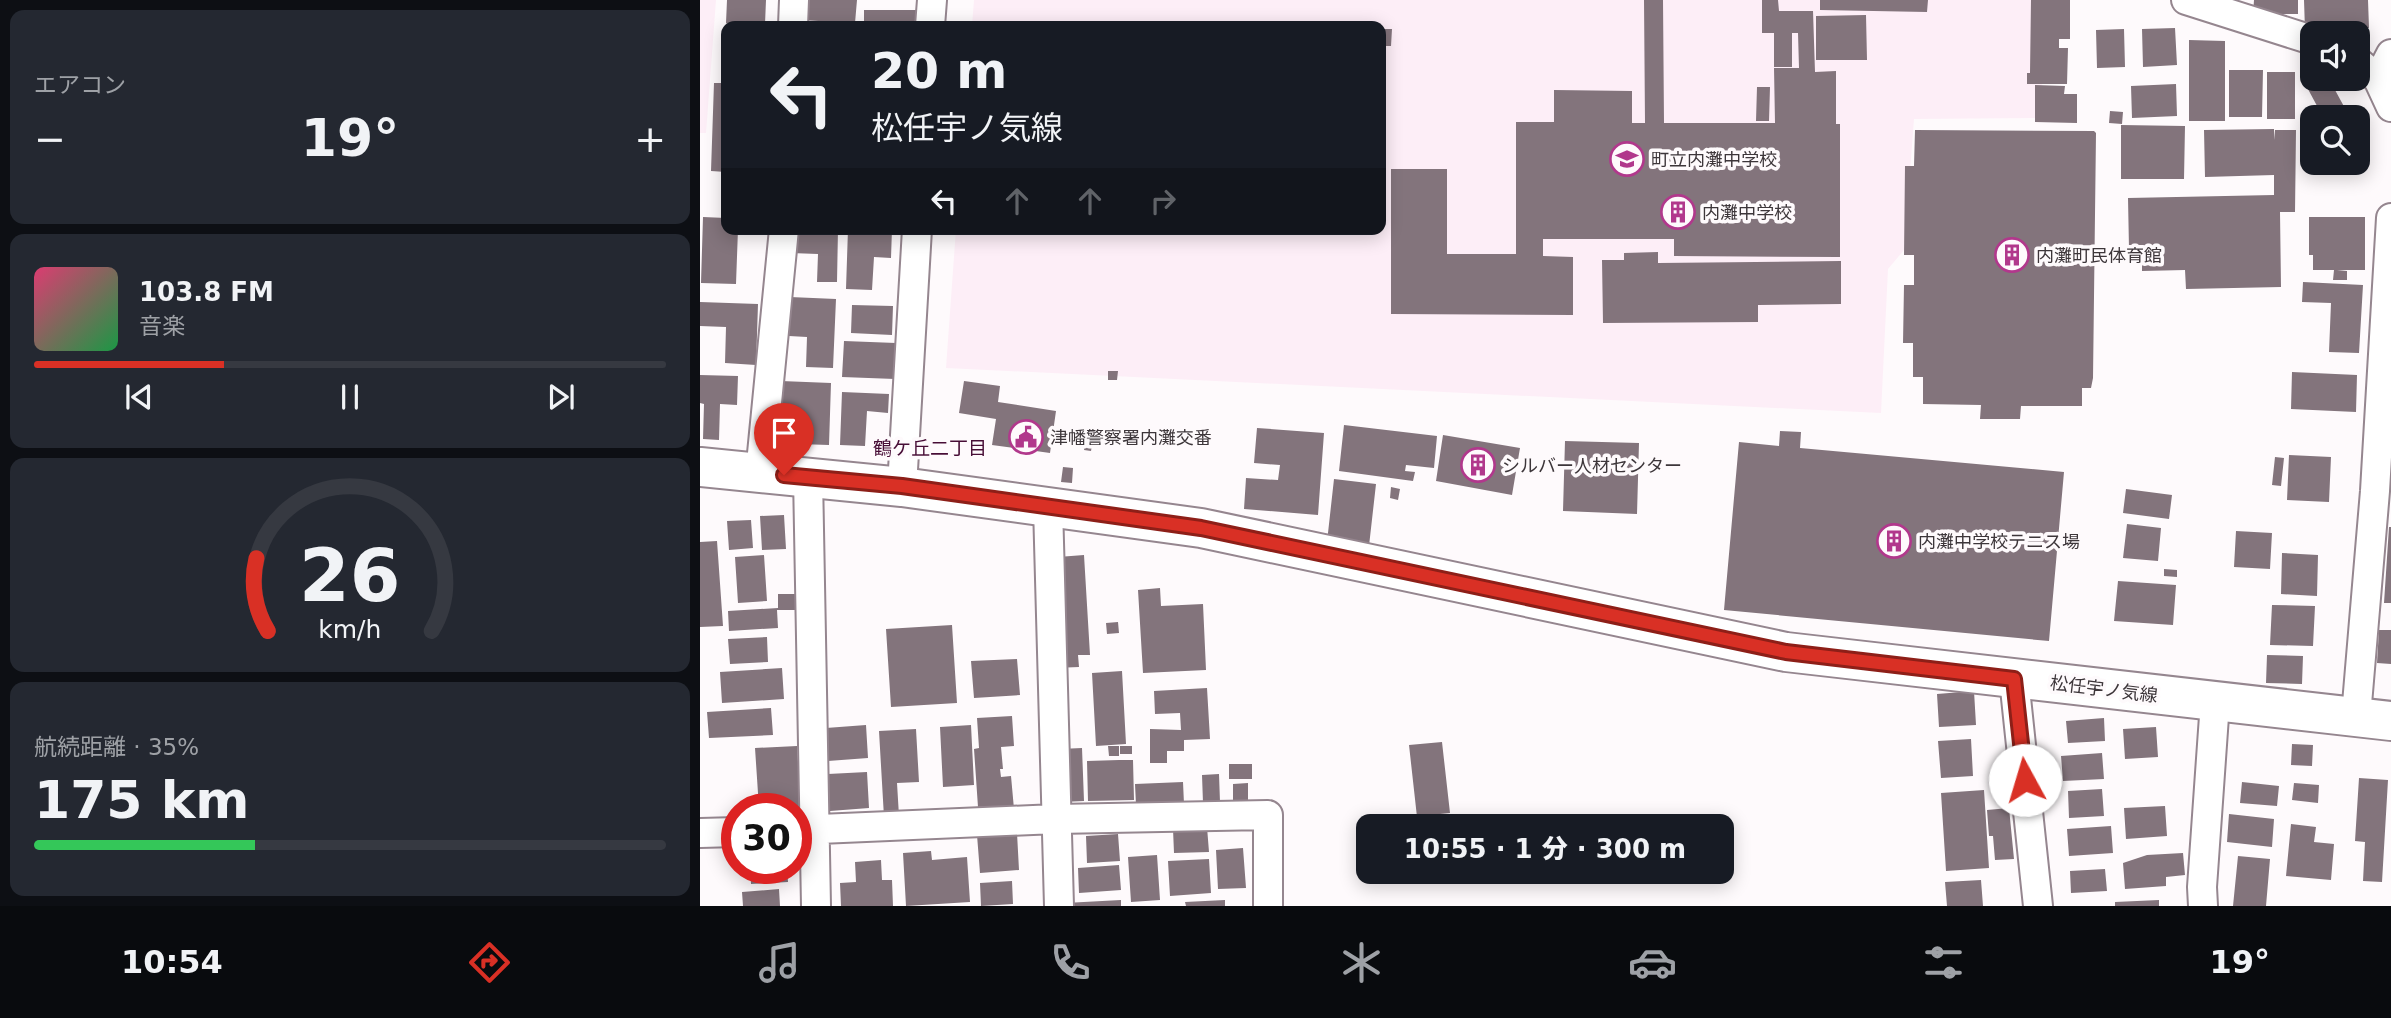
<!DOCTYPE html>
<html lang="ja">
<meta charset="utf-8">
<style>
:root{--surface:#171b24;--page:#242831;--text:#f1f3f6;--muted:#9ea1a6;--line:#363941;--accent:#d93025}
body{margin:0;font-family:"DejaVu Sans","Noto Sans JP",sans-serif;background:var(--page);color:var(--text);height:100vh;display:flex;flex-direction:column;font-size:26px;white-space:nowrap}
*{box-sizing:border-box;margin:0}
p{font-size:23px;color:var(--muted)}
.icon{flex:none;width:38px;height:38px;fill:none;stroke:currentColor;stroke-width:2;stroke-linecap:round;stroke-linejoin:round}
.map{position:relative;flex:1;overflow:hidden}
.side{display:flex;flex-direction:column;gap:10px;padding:10px;background:#0d0f14;width:700px}
.side>*{flex:none}
.guide{position:absolute;left:21px;top:21px;width:665px;height:214px;border-radius:14px;box-shadow:0 4px 18px #0003;background:#171b24;color:var(--text);overflow:hidden}
.tools{position:absolute;left:1600px;top:21px;display:grid;gap:14px}
.tools a{display:grid;place-items:center;width:70px;height:70px;border-radius:14px;background:var(--surface);box-shadow:0 4px 18px #0003;font-size:35px}
.speed{position:absolute;left:21px;top:793px;display:flex;gap:14px;font-size:35px;font-weight:700;text-align:center}
.speed>*{display:grid;place-content:center;width:91px;height:91px;border-radius:50%;background:var(--surface);box-shadow:0 4px 18px #0003;line-height:1}
.speed .limit{border:10px solid #d22;background:#fff;color:#111}
.pin{position:absolute;display:grid;place-items:center;width:60px;height:60px;color:#fff;margin:-72px -30px;border-radius:50% 50% 50% 0;rotate:-45deg;box-shadow:0 0 7px #0007}
.pin .icon{rotate:45deg}
.me{position:absolute;width:77px;margin:-38px;rotate:354deg;stroke-linejoin:round;filter:drop-shadow(0 0 5px #0008)}
.turn{display:flex;align-items:center;gap:24px;height:147px;padding:0 35px;font-size:32px}
.turn .icon{width:91px;height:91px;stroke-width:2.5}
.turn b{display:block;font-size:49px;line-height:60px}
.lanes{display:flex;align-items:center;height:66px;padding:0 35px;background:#0003;justify-content:center;gap:35px;direction:ltr}
.lanes .off{opacity:.35}
.big{font-size:52px;font-weight:800;line-height:1.1}
.side .tile{flex:1;display:flex;flex-direction:column;justify-content:center;gap:10px;min-width:0;padding:0 24px;border-radius:14px;background:var(--page)}
.side .dial{align-items:center;gap:0}
.dial svg{height:182px;overflow:visible;fill:none;stroke:var(--line);stroke-width:7;stroke-linecap:round;text-anchor:middle}
.dial text{fill:var(--text);stroke:none}
.song{display:flex;align-items:center;gap:21px}
.cover{width:84px;height:84px;border-radius:10px;background:linear-gradient(135deg,hsl(340 70% 55%),hsl(140 70% 35%))}
.played{height:7px;border-radius:4px;background:linear-gradient(90deg,var(--accent) 30%,var(--line) 30%)}
.keys{display:flex;justify-content:space-around;direction:ltr}
.heat{display:flex;justify-content:space-between;align-items:center;font-size:38px;direction:ltr}
.charge{height:10px;border-radius:5px;background:linear-gradient(90deg,#34c759 35%,var(--line) 0)}
.trip{position:absolute;left:656px;top:814px;width:378px;height:70px;border-radius:14px;background:var(--surface);box-shadow:0 4px 18px #0003;font-weight:800;line-height:70px;text-align:center}
.dock{display:flex;height:112px;justify-content:space-around;align-items:center;background:#090b0e;color:var(--muted)}
.dock .icon{width:49px;height:49px}
.dock .selected{color:var(--accent)}
.dock b{font-size:32px;color:var(--text)}
main{display:flex;flex:1;min-height:0}
.map>svg:first-child{display:block}
.built{fill:#fdeef7}
.building{fill:#83747c}
.lines{fill:none;stroke-linecap:round;stroke-linejoin:round}
.minor-casing{stroke:#95868f;stroke-width:32}
.primary-casing{stroke:#95868f;stroke-width:42}
.minor{stroke:#fff;stroke-width:28}
.primary{stroke:#fff;stroke-width:38}
.route-casing{stroke:#8d1f18;stroke-width:18}
.route{stroke:#d93025;stroke-width:12}
.labels{text-anchor:middle;dominant-baseline:central;stroke-width:7;stroke-linejoin:round;paint-order:stroke}
.poi-label{font-size:18px;fill:#3d363a;stroke:#fefafc;text-anchor:start}
.street-label{font-size:18px;fill:#3d363a;stroke:#fefafc}
.neighbourhood-label{font-size:19px;fill:#470d36;stroke:#fefafc}
</style>
<main>
<section class="side">
<div class="tile"><p>エアコン</p>
<div class="heat"><a>−</a><b class="big">19°</b><a>+</a></div>
</div>
<div class="tile">
<div class="song"><i class="cover"></i><div><b>103.8 FM</b><p>音楽</p></div></div>
<div class="played"></div>
<div class="keys"><svg class="icon" aria-label="previous" viewBox="0 0 24 24"><path d="M18 5L8 12l10 7zM5 5v14"/></svg><svg class="icon" aria-label="pause" viewBox="0 0 24 24"><path d="M8 5v14M16 5v14"/></svg><svg class="icon" aria-label="next" viewBox="0 0 24 24"><path d="M6 5l10 7-10 7zM19 5v14"/></svg></div>
</div>
<div class="tile dial"><svg viewBox="0 0 100 80">
<path d="M14 69A42 42 0 1 1 86 69"/>
<path d="M14 69A42 42 0 0 1 9 37" stroke="#d93025"/>
<text x="50" y="56" font-size="32" font-weight="700">26</text>
<text x="50" y="72" font-size="11">km/h</text>
</svg></div>
<div class="tile"><p>航続距離 · 35%</p><b class="big">175 km</b><div class="charge"></div></div>
</section>
<div class="map">
<svg width="1691" height="906" viewBox="0 0 1691 906">
<rect width="100%" height="100%" fill="#fefafc"/>
<path class="built" d="M 0,0 L 16,0 L 6,133 L 0,133 Z
M 274,0 L 1350,0 L 1339,118 L 1214,119 L 1204,250 L 1188,269 L 1181,413 L 246,368 L 256,229 L 681,229 L 681,26 L 272,26 Z"/>
<path class="building" d="M 27,0 L 66,0 L 65,24 L 26,23 Z
M 102,0 L 157,0 L 155,23 L 100,20 Z
M 944,0 L 963,0 L 964,123 L 1075,123 L 1074,68 L 1099,68 L 1098,33 L 1092,33 L 1092,67 L 1074,67 L 1074,33 L 1062,33 L 1062,0 L 1078,0 L 1079,11 L 1113,11 L 1115,72 L 1136,71 L 1136,124 L 1140,124 L 1140,257 L 974,256 L 974,239 L 843,239 L 843,256 L 873,257 L 873,315 L 691,314 L 691,169 L 747,169 L 747,254 L 816,254 L 816,122 L 854,122 L 854,90 L 932,91 L 932,123 L 945,123 Z
M 1120,0 L 1228,0 L 1227,12 L 1120,10 Z
M 1331,0 L 1370,0 L 1370,39 L 1359,39 L 1359,48 L 1368,48 L 1367,84 L 1327,84 L 1327,73 L 1330,73 Z
M 1554,0 L 1598,0 L 1598,14 L 1553,14 Z
M 1604,0 L 1668,0 L 1669,28 L 1605,30 Z
M 164,10 L 219,10 L 220,26 L 164,26 Z
M 1166,15 L 1167,60 L 1116,60 L 1116,16 Z
M 1475,28 L 1477,65 L 1443,67 L 1442,29 Z
M 681,29 L 692,29 L 691,46 L 681,46 Z
M 1424,29 L 1425,67 L 1397,68 L 1396,30 Z
M 22,33 L 26,33 L 26,73 L 21,73 Z
M 1489,40 L 1525,41 L 1525,121 L 1489,121 Z
M 1529,70 L 1563,70 L 1562,117 L 1529,117 Z
M 1567,72 L 1595,72 L 1595,119 L 1567,119 Z
M 1612,73 L 1612,79 L 1629,79 L 1647,112 L 1638,117 L 1623,117 L 1602,78 Z
M 14,83 L 26,83 L 26,172 L 11,171 Z
M 1476,84 L 1477,116 L 1432,118 L 1431,86 Z
M 1335,85 L 1365,86 L 1364,94 L 1377,94 L 1377,123 L 1335,122 Z
M 1057,87 L 1070,87 L 1069,121 L 1056,121 Z
M 1410,111 L 1423,112 L 1422,124 L 1409,123 Z
M 1421,125 L 1485,126 L 1484,179 L 1421,179 Z
M 1574,129 L 1574,140 L 1575,130 L 1596,130 L 1595,212 L 1580,212 L 1581,287 L 1486,289 L 1485,270 L 1442,271 L 1442,248 L 1429,249 L 1428,198 L 1574,195 L 1574,175 L 1505,177 L 1504,130 Z
M 1215,130 L 1394,131 L 1396,133 L 1393,378 L 1391,388 L 1382,388 L 1382,406 L 1321,406 L 1320,419 L 1280,419 L 1281,405 L 1223,404 L 1223,377 L 1213,377 L 1213,343 L 1203,343 L 1204,285 L 1214,285 L 1214,255 L 1204,255 L 1205,166 L 1214,166 Z
M 3,217 L 26,218 L 26,229 L 38,229 L 36,284 L 1,283 Z
M 1609,217 L 1665,217 L 1665,270 L 1637,270 L 1647,271 L 1647,280 L 1633,280 L 1634,270 L 1613,270 L 1613,255 L 1609,255 Z
M 92,229 L 138,229 L 137,282 L 117,282 L 118,254 L 91,253 Z
M 148,229 L 192,229 L 191,258 L 174,257 L 172,290 L 146,289 Z
M 958,252 L 958,263 L 1141,261 L 1141,304 L 1058,305 L 1058,322 L 903,323 L 902,260 L 924,260 L 924,253 Z
M 1603,282 L 1663,285 L 1659,353 L 1629,352 L 1631,303 L 1602,302 Z
M 90,297 L 136,299 L 133,368 L 106,367 L 107,337 L 89,336 Z
M 0,302 L 58,304 L 56,365 L 25,363 L 26,327 L 0,326 Z
M 152,305 L 193,306 L 192,335 L 151,333 Z
M 144,341 L 196,343 L 195,379 L 142,377 Z
M 408,371 L 418,371 L 417,380 L 408,380 Z
M 1592,372 L 1657,375 L 1656,412 L 1591,409 Z
M 0,375 L 38,376 L 37,405 L 20,404 L 19,440 L 3,439 L 4,404 L 0,403 Z
M 81,381 L 131,383 L 129,445 L 98,444 L 99,409 L 80,409 Z
M 264,381 L 300,386 L 298,402 L 356,411 L 350,453 L 292,445 L 296,419 L 259,413 Z
M 142,392 L 189,394 L 188,413 L 167,411 L 165,446 L 140,445 Z
M 644,425 L 737,436 L 734,468 L 706,465 L 705,471 L 715,472 L 713,481 L 639,471 Z
M 557,428 L 624,433 L 618,515 L 544,509 L 546,478 L 578,480 L 580,465 L 554,463 Z
M 1080,431 L 1101,432 L 1100,448 L 1364,472 L 1349,641 L 1024,610 L 1039,442 L 1079,446 Z
M 743,435 L 820,448 L 812,495 L 736,481 Z
M 75,437 L 90,438 L 89,449 L 74,448 Z
M 386,439 L 393,440 L 391,451 L 384,450 Z
M 865,441 L 939,443 L 937,514 L 863,511 Z
M 1589,455 L 1631,457 L 1629,502 L 1587,500 Z
M 1575,457 L 1584,458 L 1581,486 L 1572,485 Z
M 363,467 L 373,468 L 372,483 L 361,482 Z
M 634,479 L 676,484 L 669,546 L 627,542 Z
M 691,487 L 700,489 L 698,500 L 690,498 Z
M 1426,489 L 1472,495 L 1469,519 L 1423,513 Z
M 84,515 L 86,549 L 62,550 L 60,516 Z
M 51,520 L 53,548 L 29,550 L 27,521 Z
M 1427,524 L 1461,528 L 1458,561 L 1423,558 Z
M 1689,527 L 1691,527 L 1691,603 L 1684,603 Z
M 1536,531 L 1572,533 L 1570,569 L 1534,567 Z
M 17,541 L 23,626 L 0,627 L 0,542 Z
M 1582,553 L 1618,555 L 1617,596 L 1581,594 Z
M 64,555 L 67,601 L 38,603 L 35,557 Z
M 384,555 L 390,655 L 378,655 L 379,667 L 354,668 L 358,557 Z
M 1464,569 L 1477,570 L 1477,577 L 1464,576 Z
M 1418,581 L 1476,585 L 1473,625 L 1414,621 Z
M 460,588 L 461,606 L 503,604 L 506,670 L 443,673 L 438,590 Z
M 78,594 L 97,594 L 97,610 L 77,610 L 78,628 L 29,631 L 28,611 L 78,608 Z
M 1572,605 L 1615,606 L 1613,646 L 1570,645 Z
M 418,622 L 419,633 L 407,634 L 406,623 Z
M 252,625 L 257,703 L 191,707 L 186,629 Z
M 1679,630 L 1691,630 L 1691,664 L 1677,663 Z
M 67,637 L 68,662 L 30,664 L 28,639 Z
M 1567,655 L 1603,656 L 1602,684 L 1566,683 Z
M 317,659 L 320,695 L 274,698 L 271,661 Z
M 82,668 L 84,699 L 22,703 L 20,672 Z
M 422,671 L 426,744 L 396,746 L 392,673 Z
M 507,688 L 510,739 L 484,740 L 484,751 L 467,751 L 467,763 L 450,763 L 450,729 L 481,730 L 480,713 L 455,714 L 454,691 Z
M 1274,691 L 1276,725 L 1239,727 L 1237,694 Z
M 71,708 L 73,735 L 9,738 L 7,712 Z
M 312,716 L 314,746 L 301,747 L 303,769 L 300,769 L 301,777 L 311,776 L 314,809 L 296,810 L 296,806 L 278,807 L 274,749 L 279,748 L 277,718 Z
M 1404,718 L 1405,741 L 1368,743 L 1366,721 Z
M 166,725 L 168,758 L 128,761 L 126,728 Z
M 271,725 L 274,785 L 243,787 L 240,727 Z
M 1456,727 L 1458,757 L 1425,759 L 1423,729 Z
M 216,729 L 219,782 L 197,783 L 199,816 L 184,817 L 179,731 Z
M 1271,739 L 1273,776 L 1241,778 L 1238,741 Z
M 742,742 L 750,813 L 740,814 L 741,826 L 718,826 L 709,745 Z
M 1592,744 L 1613,745 L 1612,766 L 1591,765 Z
M 97,746 L 101,810 L 59,808 L 55,748 Z
M 408,746 L 419,746 L 419,756 L 409,756 Z
M 420,746 L 432,746 L 432,754 L 420,754 Z
M 382,748 L 384,801 L 362,802 L 360,749 Z
M 1402,753 L 1404,779 L 1363,781 L 1361,756 Z
M 419,760 L 433,760 L 434,800 L 388,801 L 387,761 Z
M 529,764 L 552,764 L 552,779 L 529,779 Z
M 167,772 L 169,808 L 130,811 L 128,774 Z
M 519,774 L 520,802 L 503,803 L 502,775 Z
M 1659,778 L 1688,780 L 1682,882 L 1663,881 L 1665,842 L 1655,841 Z
M 483,782 L 484,804 L 436,805 L 435,784 Z
M 1542,782 L 1579,786 L 1577,806 L 1540,803 Z
M 548,783 L 548,802 L 533,803 L 533,784 Z
M 1594,783 L 1619,785 L 1618,803 L 1592,800 Z
M 1402,789 L 1404,816 L 1369,818 L 1368,791 Z
M 1284,790 L 1289,868 L 1246,871 L 1241,793 Z
M 1465,806 L 1467,836 L 1426,839 L 1424,808 Z
M 1309,808 L 1314,859 L 1295,860 L 1293,836 L 1289,836 L 1287,810 Z
M 1529,814 L 1574,819 L 1572,847 L 1527,842 Z
M 1591,824 L 1616,827 L 1614,842 L 1634,844 L 1631,880 L 1586,876 Z
M 1411,826 L 1413,853 L 1369,856 L 1367,829 Z
M 507,827 L 509,852 L 474,853 L 473,829 Z
M 317,833 L 319,870 L 280,873 L 277,835 Z
M 418,834 L 420,861 L 387,863 L 386,836 Z
M 543,848 L 546,888 L 518,889 L 516,850 Z
M 231,851 L 232,860 L 267,857 L 270,902 L 206,906 L 203,853 Z
M 1483,853 L 1485,875 L 1466,877 L 1466,886 L 1425,889 L 1423,863 L 1447,855 Z
M 457,855 L 460,900 L 431,902 L 428,857 Z
M 1538,856 L 1570,859 L 1566,906 L 1533,906 Z
M 509,859 L 511,893 L 470,896 L 468,861 Z
M 181,860 L 182,880 L 192,880 L 193,906 L 141,906 L 140,883 L 156,882 L 155,862 Z
M 419,865 L 421,890 L 379,893 L 378,868 Z
M 50,868 L 87,868 L 88,882 L 51,884 Z
M 1405,869 L 1407,891 L 1371,893 L 1370,871 Z
M 1281,880 L 1283,906 L 1247,906 L 1245,882 Z
M 312,881 L 313,904 L 281,906 L 280,883 Z
M 79,889 L 80,906 L 43,906 L 42,892 Z
M 421,900 L 421,906 L 365,906 L 365,903 Z
M 525,900 L 525,906 L 486,906 L 485,902 Z
M 1459,900 L 1459,906 L 1415,906 L 1415,902 Z"/>
<g class="lines">
<g class="minor-casing">
<path id="minor" d="M 1486,0 L 1612,40
M 93,26 L 94,0
M 230,26 L 232,0
M 1657,61 L 1678,79 L 1691,107
M 1678,79 L 1691,54
M 60,474 L 84,229
M 108,476 L 116,906
M 202,487 L 217,229
M 348,506 L 359,906
M 1314,679 L 1338,906
M 1656,716 L 1675,491 L 1691,218
M 96,830 L 356,819 L 568,815 L 568,906
M 0,833 L 37,832
M 1503,906 L 1502,887 L 1515,702"/>
</g>
<g class="primary-casing">
<path id="primary" d="M 0,467 L 202,487 L 501,528 L 1086,652 L 1691,721"/>
</g>
<use href="#minor" class="minor"/>
<use href="#primary" class="primary"/>
</g>
<g class="lines">
<g class="route-casing">
<path id="route" d="M 84,475 L 202,486 L 501,528 L 1086,652 L 1314,679 L 1325,780"/>
</g>
<use href="#route" class="route"/>
</g>
<defs>
<g id="school-ring" transform="scale(1.75)"><circle r="9.5" fill="#fefafc" stroke="#b1388c" stroke-width="1.5"/><path d="M0-5L7-2L0 1L-7-2ZM-4 1L0 2.5L4 1V4Q0 6-4 4Z" fill="#b1388c"/></g>
<g id="building-ring" transform="scale(1.75)"><circle r="9.5" fill="#fefafc" stroke="#b1388c" stroke-width="1.5"/><path d="M-4-6H4V6H1V3H-1V6H-4ZM-2.5-4.3h1.7v1.8h-1.7ZM.8-4.3h1.7v1.8H.8ZM-2.5-1h1.7V.8h-1.7ZM.8-1h1.7V.8H.8Z" fill="#b1388c"/></g>
<g id="civic-ring" transform="scale(1.75)"><circle r="9.5" fill="#fefafc" stroke="#b1388c" stroke-width="1.5"/><path d="M-.6-6.5H3V-4.5H.6V-3L4-1V1h2V6H-6V1h2V-1L-.6-3ZM-1.2 2.5V6h2.4V2.5Z" fill="#b1388c"/></g>
</defs>
<g fill-rule="evenodd">
<use href="#school-ring" x="927" y="159"/>
<use href="#building-ring" x="978" y="212"/>
<use href="#building-ring" x="1312" y="255"/>
<use href="#civic-ring" x="326" y="437"/>
<use href="#building-ring" x="778" y="465"/>
<use href="#building-ring" x="1194" y="541"/>
</g>
<g class="labels">
<g class="poi-label">
<text x="951" y="159">町立内灘中学校</text>
<text x="1002" y="212">内灘中学校</text>
<text x="1336" y="255">内灘町民体育館</text>
<text x="350" y="437">津幡警察署内灘交番</text>
<text x="802" y="465">シルバー人材センター</text>
<text x="1218" y="541">内灘中学校テニス場</text>
</g>
<g class="street-label">
<text transform="translate(1404 689) rotate(7)">松任宇ノ気線</text>
</g>
<g class="neighbourhood-label">
<text x="230" y="448">鶴ケ丘二丁目</text>
</g>
</g>
</svg>
<div class="tools">
<a><svg class="icon" aria-label="sound" viewBox="0 0 24 24"><path d="M4 9h4l5-4v14l-5-4H4zM17 9q2 3 0 6"/></svg></a>
<a><svg class="icon" aria-label="search" viewBox="0 0 24 24"><circle cx="10" cy="10" r="6"/><path d="M15 15l6 6"/></svg></a>
</div>
<div class="speed"><div class="limit">30</div></div>
<div class="pin" style="left:84px;top:475px;background:#d93025"><svg class="icon" aria-label="arrive" viewBox="0 0 24 24"><path d="M6 21V4h12l-3 4 3 4H6"/></svg></div>
<svg class="me" style="left:1325px;top:780px" viewBox="-20 -20 40 40"><circle r="19" fill="#fff"/><path d="M0-13L10 11 0 6-10 11z" fill="#d93025"/></svg>
<div class="trip">10:55 · 1 分 · 300 m</div>
<div class="guide">
<div class="turn"><svg class="icon" aria-label="left" viewBox="0 0 24 24"><path d="M17 20v-9H6M10 6l-5 5 5 5"/></svg><div><b>20 m</b>松任宇ノ気線</div></div>
<div class="lanes"><svg class="icon" aria-label="left" viewBox="0 0 24 24"><path d="M17 20v-9H6M10 6l-5 5 5 5"/></svg><svg class="icon off" aria-label="ahead" viewBox="0 0 24 24"><path d="M12 20V5M6 11l6-6 6 6"/></svg><svg class="icon off" aria-label="ahead" viewBox="0 0 24 24"><path d="M12 20V5M6 11l6-6 6 6"/></svg><svg class="icon off" aria-label="right" viewBox="0 0 24 24"><path d="M7 20v-9h11M14 6l5 5-5 5"/></svg></div>
</div>
</div>
</main>
<nav class="dock">
<b>10:54</b>
<svg class="icon selected" aria-label="directions" viewBox="0 0 24 24"><path d="M12 3l9 9-9 9-9-9zM9 14v-3h6M13 9l2 2-2 2"/></svg>
<svg class="icon" aria-label="music" viewBox="0 0 24 24"><path d="M9 18V5l10-2v13"/><circle cx="6" cy="18" r="3"/><circle cx="16" cy="16" r="3"/></svg>
<svg class="icon" aria-label="phone" viewBox="0 0 24 24"><path d="M5 4h4l2 5-3 2q2 4 5 5l2-3 5 2v4C11 20 4 13 5 4z"/></svg>
<svg class="icon" aria-label="climate" viewBox="0 0 24 24"><path d="M12 3v18M4 7l16 10M4 17L20 7"/></svg>
<svg class="icon" aria-label="car" viewBox="0 0 24 24"><path d="M5 17H2v-5l4-1 3-4h7l3 4 3 1v5h-3M9 17h6M6 11h13"/><circle cx="7" cy="17" r="2"/><circle cx="17" cy="17" r="2"/></svg>
<svg class="icon" aria-label="filters" viewBox="0 0 24 24"><path d="M4 7h16M4 17h16"/><circle cx="9" cy="7" r="2"/><circle cx="15" cy="17" r="2"/></svg>
<b>19°</b>
</nav>
